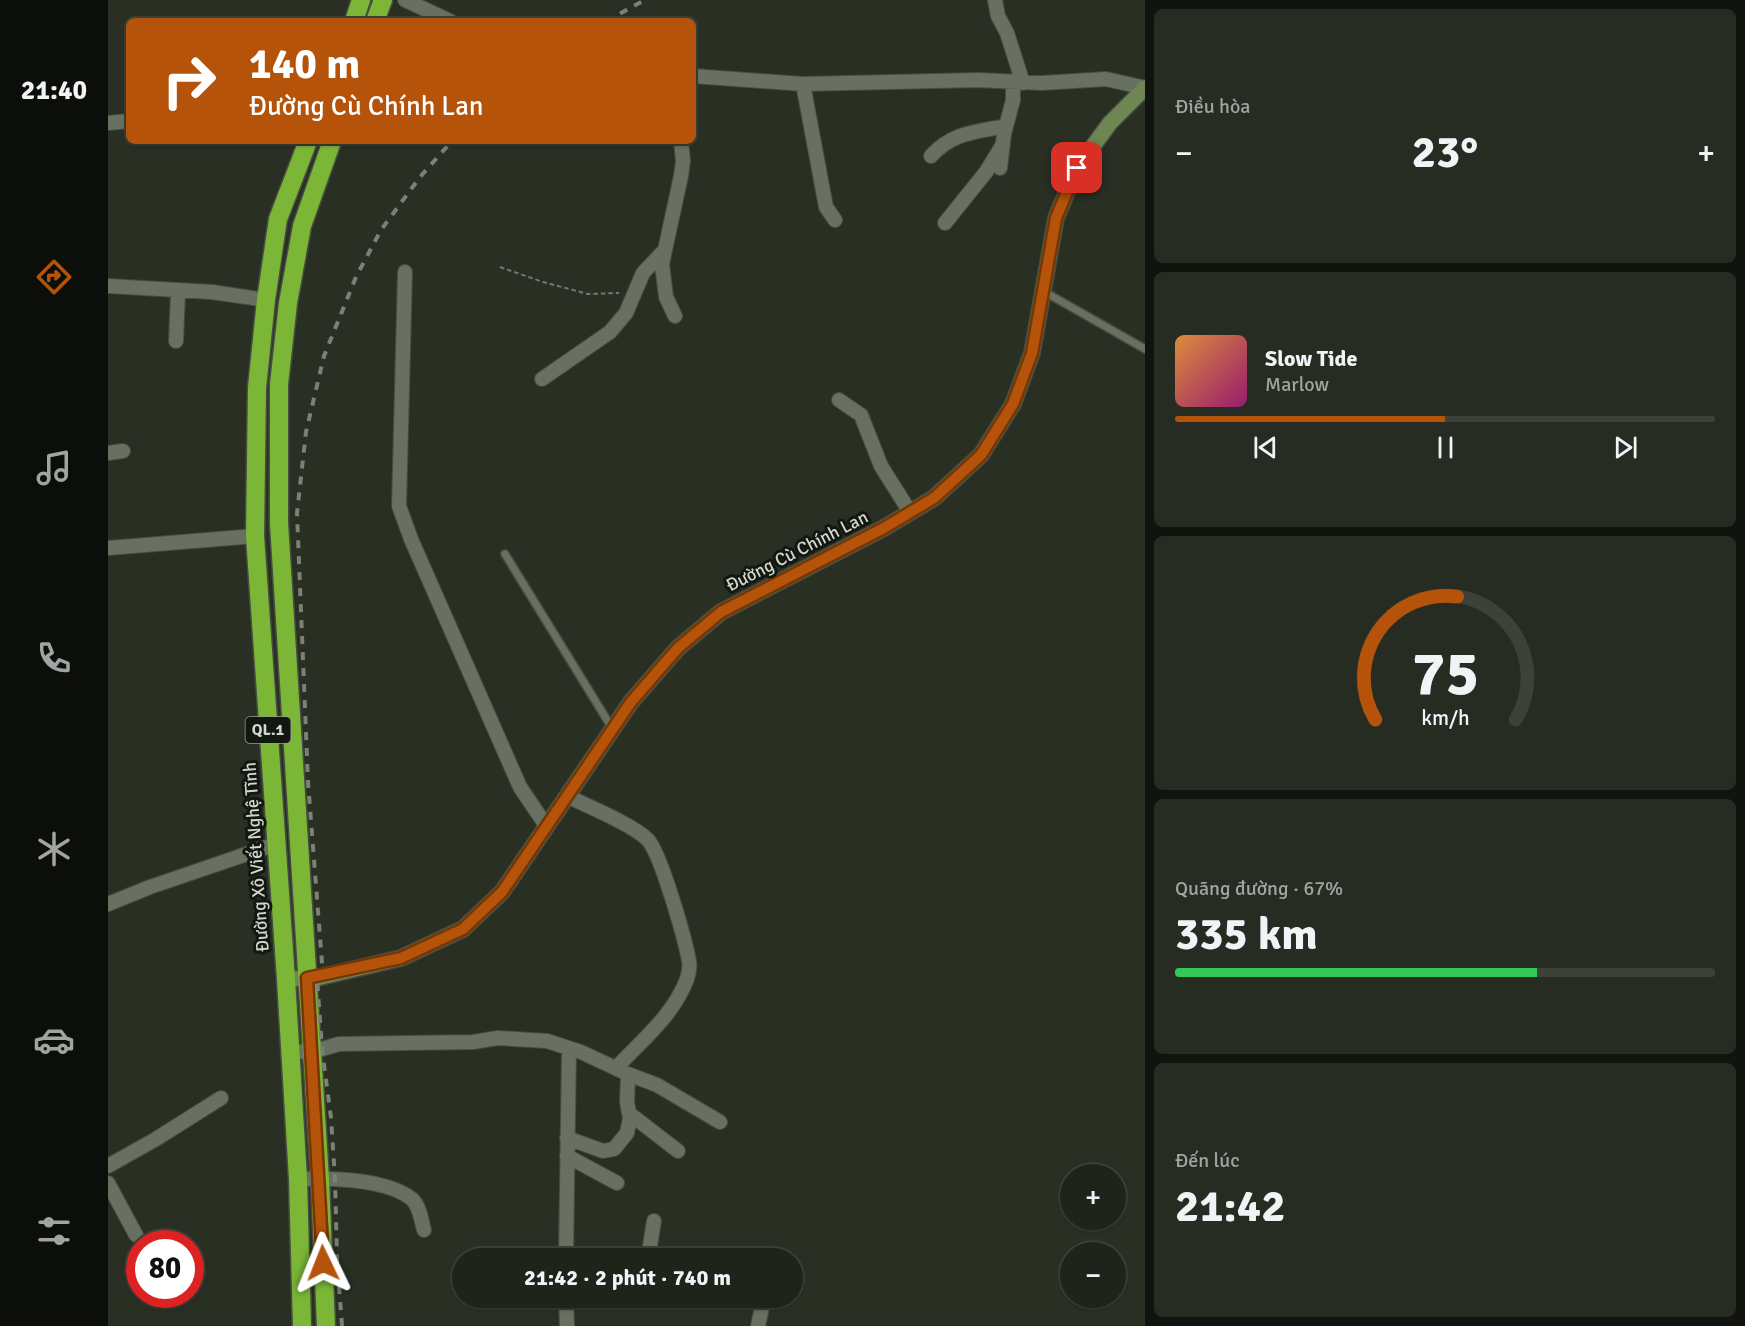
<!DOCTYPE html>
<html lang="vi">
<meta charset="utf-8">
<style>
:root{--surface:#1f241a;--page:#272c23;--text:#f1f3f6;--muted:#a1a4a2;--line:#3c4139;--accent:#b45309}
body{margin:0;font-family:Signika,sans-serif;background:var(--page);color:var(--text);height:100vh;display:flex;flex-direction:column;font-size:22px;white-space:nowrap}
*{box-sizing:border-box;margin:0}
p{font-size:20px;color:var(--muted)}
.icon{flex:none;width:33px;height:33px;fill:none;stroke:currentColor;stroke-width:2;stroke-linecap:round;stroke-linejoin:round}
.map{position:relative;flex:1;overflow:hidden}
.details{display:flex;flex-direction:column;gap:9px;padding:9px;background:#11140e;width:600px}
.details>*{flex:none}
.banner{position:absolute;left:18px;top:18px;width:570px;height:126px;border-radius:9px;box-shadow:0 2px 4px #0004,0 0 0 2px var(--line);background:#b45309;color:#fff;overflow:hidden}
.controls{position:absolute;left:952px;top:1164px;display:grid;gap:12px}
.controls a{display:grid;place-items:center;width:66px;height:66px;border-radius:50%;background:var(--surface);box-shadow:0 2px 4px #0004,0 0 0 2px var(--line);font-size:30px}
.speed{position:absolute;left:18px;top:1230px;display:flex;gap:12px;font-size:30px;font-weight:700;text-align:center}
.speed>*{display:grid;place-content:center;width:78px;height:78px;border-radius:50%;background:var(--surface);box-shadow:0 2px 4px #0004,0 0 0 2px var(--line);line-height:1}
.speed .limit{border:9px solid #d22;background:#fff;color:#111}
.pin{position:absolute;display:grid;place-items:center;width:51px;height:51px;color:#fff;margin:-26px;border-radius:12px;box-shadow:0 3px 9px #0006}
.me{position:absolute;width:66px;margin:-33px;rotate:358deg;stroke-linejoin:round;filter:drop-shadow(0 0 4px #0008)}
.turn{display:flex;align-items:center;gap:21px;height:126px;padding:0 24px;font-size:27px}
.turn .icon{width:78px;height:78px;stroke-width:2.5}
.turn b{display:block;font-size:42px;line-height:51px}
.big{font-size:45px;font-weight:800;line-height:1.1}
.details .card{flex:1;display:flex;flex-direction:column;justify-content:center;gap:9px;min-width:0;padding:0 21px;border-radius:9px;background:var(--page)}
.details .dial{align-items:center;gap:0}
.dial svg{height:156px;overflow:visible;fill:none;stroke:var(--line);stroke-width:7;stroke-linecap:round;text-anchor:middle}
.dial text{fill:var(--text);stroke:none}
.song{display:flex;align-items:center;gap:18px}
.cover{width:72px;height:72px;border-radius:9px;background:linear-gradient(135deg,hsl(30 70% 55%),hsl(320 70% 35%))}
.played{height:6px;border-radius:3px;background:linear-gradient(90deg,var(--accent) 50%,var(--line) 50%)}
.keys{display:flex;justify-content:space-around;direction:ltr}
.heat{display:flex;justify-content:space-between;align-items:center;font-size:33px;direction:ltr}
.charge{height:9px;border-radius:4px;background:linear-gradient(90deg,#34c759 67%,var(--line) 0)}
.trip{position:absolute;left:344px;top:1248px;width:351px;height:60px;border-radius:30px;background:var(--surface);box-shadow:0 2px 4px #0004,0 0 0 2px var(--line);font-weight:800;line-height:60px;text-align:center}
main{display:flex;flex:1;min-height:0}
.tab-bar{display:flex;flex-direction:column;width:108px;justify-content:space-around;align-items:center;background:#0c0e0a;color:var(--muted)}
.tab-bar .icon{width:42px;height:42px}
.tab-bar .active{color:var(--accent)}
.tab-bar b{font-size:27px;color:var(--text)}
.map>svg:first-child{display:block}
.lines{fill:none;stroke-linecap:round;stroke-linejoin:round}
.lane-casing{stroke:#474d42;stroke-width:10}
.street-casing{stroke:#474d42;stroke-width:16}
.secondary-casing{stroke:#474d42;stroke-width:18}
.highway-casing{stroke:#474d42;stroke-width:21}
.path{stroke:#73796e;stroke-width:2;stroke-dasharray:4.5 3;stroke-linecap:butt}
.lane{stroke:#687061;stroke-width:7}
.street{stroke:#687061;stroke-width:14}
.secondary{stroke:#6e8554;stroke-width:15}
.highway{stroke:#7bb636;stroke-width:18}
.rail{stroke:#7b8176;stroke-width:4;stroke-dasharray:8 8;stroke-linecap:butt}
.route-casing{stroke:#753606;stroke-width:15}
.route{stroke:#b45309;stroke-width:10}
.labels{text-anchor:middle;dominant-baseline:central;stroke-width:6;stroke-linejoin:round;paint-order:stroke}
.shield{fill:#131711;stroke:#999d95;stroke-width:1.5}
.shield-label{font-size:16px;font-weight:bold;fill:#d2d7ce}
.street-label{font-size:18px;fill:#d2d7ce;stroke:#131711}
</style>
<main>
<nav class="tab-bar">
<b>21:40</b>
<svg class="icon active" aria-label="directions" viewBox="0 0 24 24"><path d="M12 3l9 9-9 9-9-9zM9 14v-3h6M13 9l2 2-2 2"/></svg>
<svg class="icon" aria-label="music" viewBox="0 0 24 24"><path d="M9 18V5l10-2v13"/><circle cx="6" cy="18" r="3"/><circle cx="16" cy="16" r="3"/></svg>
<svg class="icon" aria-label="phone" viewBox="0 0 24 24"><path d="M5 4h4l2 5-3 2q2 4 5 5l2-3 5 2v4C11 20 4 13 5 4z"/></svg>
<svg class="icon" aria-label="climate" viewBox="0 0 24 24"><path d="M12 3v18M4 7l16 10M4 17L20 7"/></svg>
<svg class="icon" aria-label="car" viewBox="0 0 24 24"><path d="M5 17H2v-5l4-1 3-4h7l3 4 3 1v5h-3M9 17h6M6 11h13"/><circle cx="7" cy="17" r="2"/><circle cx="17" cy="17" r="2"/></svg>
<svg class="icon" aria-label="filters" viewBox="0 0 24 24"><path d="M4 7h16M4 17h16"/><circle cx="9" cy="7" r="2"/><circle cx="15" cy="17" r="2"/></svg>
</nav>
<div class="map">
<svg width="1037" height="1326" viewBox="0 0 1037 1326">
<rect width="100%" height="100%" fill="#293023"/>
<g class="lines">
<g class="lane-casing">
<path id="lane" d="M 935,291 L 1037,349
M 397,554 L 504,728"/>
</g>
<g class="street-casing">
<path id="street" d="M 297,0 L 342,21
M 887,0 L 890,16 L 899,33 L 915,83
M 585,76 L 695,84 L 870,80 L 934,83 L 998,79 L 1037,88
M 695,84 L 718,207 L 727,220
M 0,123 L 21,121
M 823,156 C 845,132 868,132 898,126
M 892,168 L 896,134 L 905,100 L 905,83
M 837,223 L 878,172 L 894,146
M 297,272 L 291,506 L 303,539 L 412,787 L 439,827
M 0,286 L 104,292 L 158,300
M 567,316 L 558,297 L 554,264 L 573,176 L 575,161 L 573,141
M 68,341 L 70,292
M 434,379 L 502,332 L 518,313 L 535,273 L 554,253
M 731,400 L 753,415 L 773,466 L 802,512
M 0,453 L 15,451
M 0,548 L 147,536
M 459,796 C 479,806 526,825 540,840 C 553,854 577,939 581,961 C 582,967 581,973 579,979 C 565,1016 534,1040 508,1068
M 0,904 L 42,887 L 168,844
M 182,1053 L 214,1049 L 231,1044 L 365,1042 L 390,1038 L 439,1041 L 473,1052 L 520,1074 L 549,1085 L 612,1122
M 522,1114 L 570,1151
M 459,1138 L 495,1151 L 506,1149 L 519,1133 L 522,1118 L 519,1102 L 520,1074
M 459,1156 L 509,1183
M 0,1166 L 48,1139 L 113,1098
M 190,1179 C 221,1178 278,1178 304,1199 C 312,1207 313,1219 316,1230
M 0,1183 L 28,1235
M 458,1258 L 461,1048
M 540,1258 L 546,1221
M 458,1298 L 459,1326
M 650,1326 L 656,1298"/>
</g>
<g class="secondary-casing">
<path id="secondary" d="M 178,979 L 209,978 L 293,958 L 355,929 L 394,892 L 523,702 L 570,648 L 613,612 L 776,528 L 826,498 L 873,455 L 905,404 L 924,353 L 948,218 L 969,168 L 1002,123 L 1037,88"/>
</g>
<g class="highway-casing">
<path id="highway" d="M 246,21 L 253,0
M 267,21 L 275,0
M 194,1326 L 190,1179 L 178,979 L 147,536 L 149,388 L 158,300 L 170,219 L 200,141
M 218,1326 L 212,1179 L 171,523 L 171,384 L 180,303 L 194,226 L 224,141"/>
</g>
<path class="path" d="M 392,267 L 435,282 L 480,294 L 511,293"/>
<use href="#lane" class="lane"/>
<use href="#street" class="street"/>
<use href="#secondary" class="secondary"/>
<use href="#highway" class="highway"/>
<path class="rail" d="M 498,21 L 537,0
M 234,1326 L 229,1260 L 227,1179 L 223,1118 L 214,1049 L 209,978 L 215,976 L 200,782 L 189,513 L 198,432 L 216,356 L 248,277 L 273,230 L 312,177 L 344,141"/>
</g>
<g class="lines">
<g class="route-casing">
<path id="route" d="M 215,1263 L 199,978 L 293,958 L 355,929 L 394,892 L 523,702 L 570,648 L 613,612 L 776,528 L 826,498 L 873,455 L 905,404 L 924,353 L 948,218 L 969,168"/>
</g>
<use href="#route" class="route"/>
</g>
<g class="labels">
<rect class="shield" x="137.5" y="717" width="45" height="26" rx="4.5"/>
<g class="shield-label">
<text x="160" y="730">QL.1</text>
</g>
<g class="street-label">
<text transform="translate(689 551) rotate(-27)">Đường Cù Chính Lan</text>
<text transform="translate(148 857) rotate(-94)">Đường Xô Viết Nghệ Tĩnh</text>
</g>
</g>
</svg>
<div class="controls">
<a>+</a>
<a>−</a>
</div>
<div class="speed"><div class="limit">80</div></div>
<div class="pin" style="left:969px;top:168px;background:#d93025"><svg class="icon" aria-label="arrive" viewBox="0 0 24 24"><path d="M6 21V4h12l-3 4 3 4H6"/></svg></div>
<svg class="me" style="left:215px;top:1263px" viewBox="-20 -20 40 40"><path d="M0-17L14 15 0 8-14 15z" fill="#b45309" stroke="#fff" stroke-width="4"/></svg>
<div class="trip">21:42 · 2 phút · 740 m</div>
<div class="banner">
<div class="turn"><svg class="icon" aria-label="right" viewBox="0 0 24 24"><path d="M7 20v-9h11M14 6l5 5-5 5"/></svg><div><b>140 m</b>Đường Cù Chính Lan</div></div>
</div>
</div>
<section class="details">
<div class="card"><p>Điều hòa</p>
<div class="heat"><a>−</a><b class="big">23°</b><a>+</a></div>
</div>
<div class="card">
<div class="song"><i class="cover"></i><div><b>Slow Tide</b><p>Marlow</p></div></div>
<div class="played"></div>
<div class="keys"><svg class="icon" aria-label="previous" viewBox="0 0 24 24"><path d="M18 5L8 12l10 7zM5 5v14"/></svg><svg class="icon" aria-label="pause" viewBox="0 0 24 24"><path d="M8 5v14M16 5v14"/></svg><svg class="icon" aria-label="next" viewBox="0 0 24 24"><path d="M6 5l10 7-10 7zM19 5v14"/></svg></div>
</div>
<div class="card dial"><svg viewBox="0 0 100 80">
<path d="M14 69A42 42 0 1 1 86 69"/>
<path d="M14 69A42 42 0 0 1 56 6" stroke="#b45309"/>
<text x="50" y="56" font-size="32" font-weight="700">75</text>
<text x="50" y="72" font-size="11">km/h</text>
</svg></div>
<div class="card"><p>Quãng đường · 67%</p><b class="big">335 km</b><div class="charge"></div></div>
<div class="card"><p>Đến lúc</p><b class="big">21:42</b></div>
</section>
</main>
